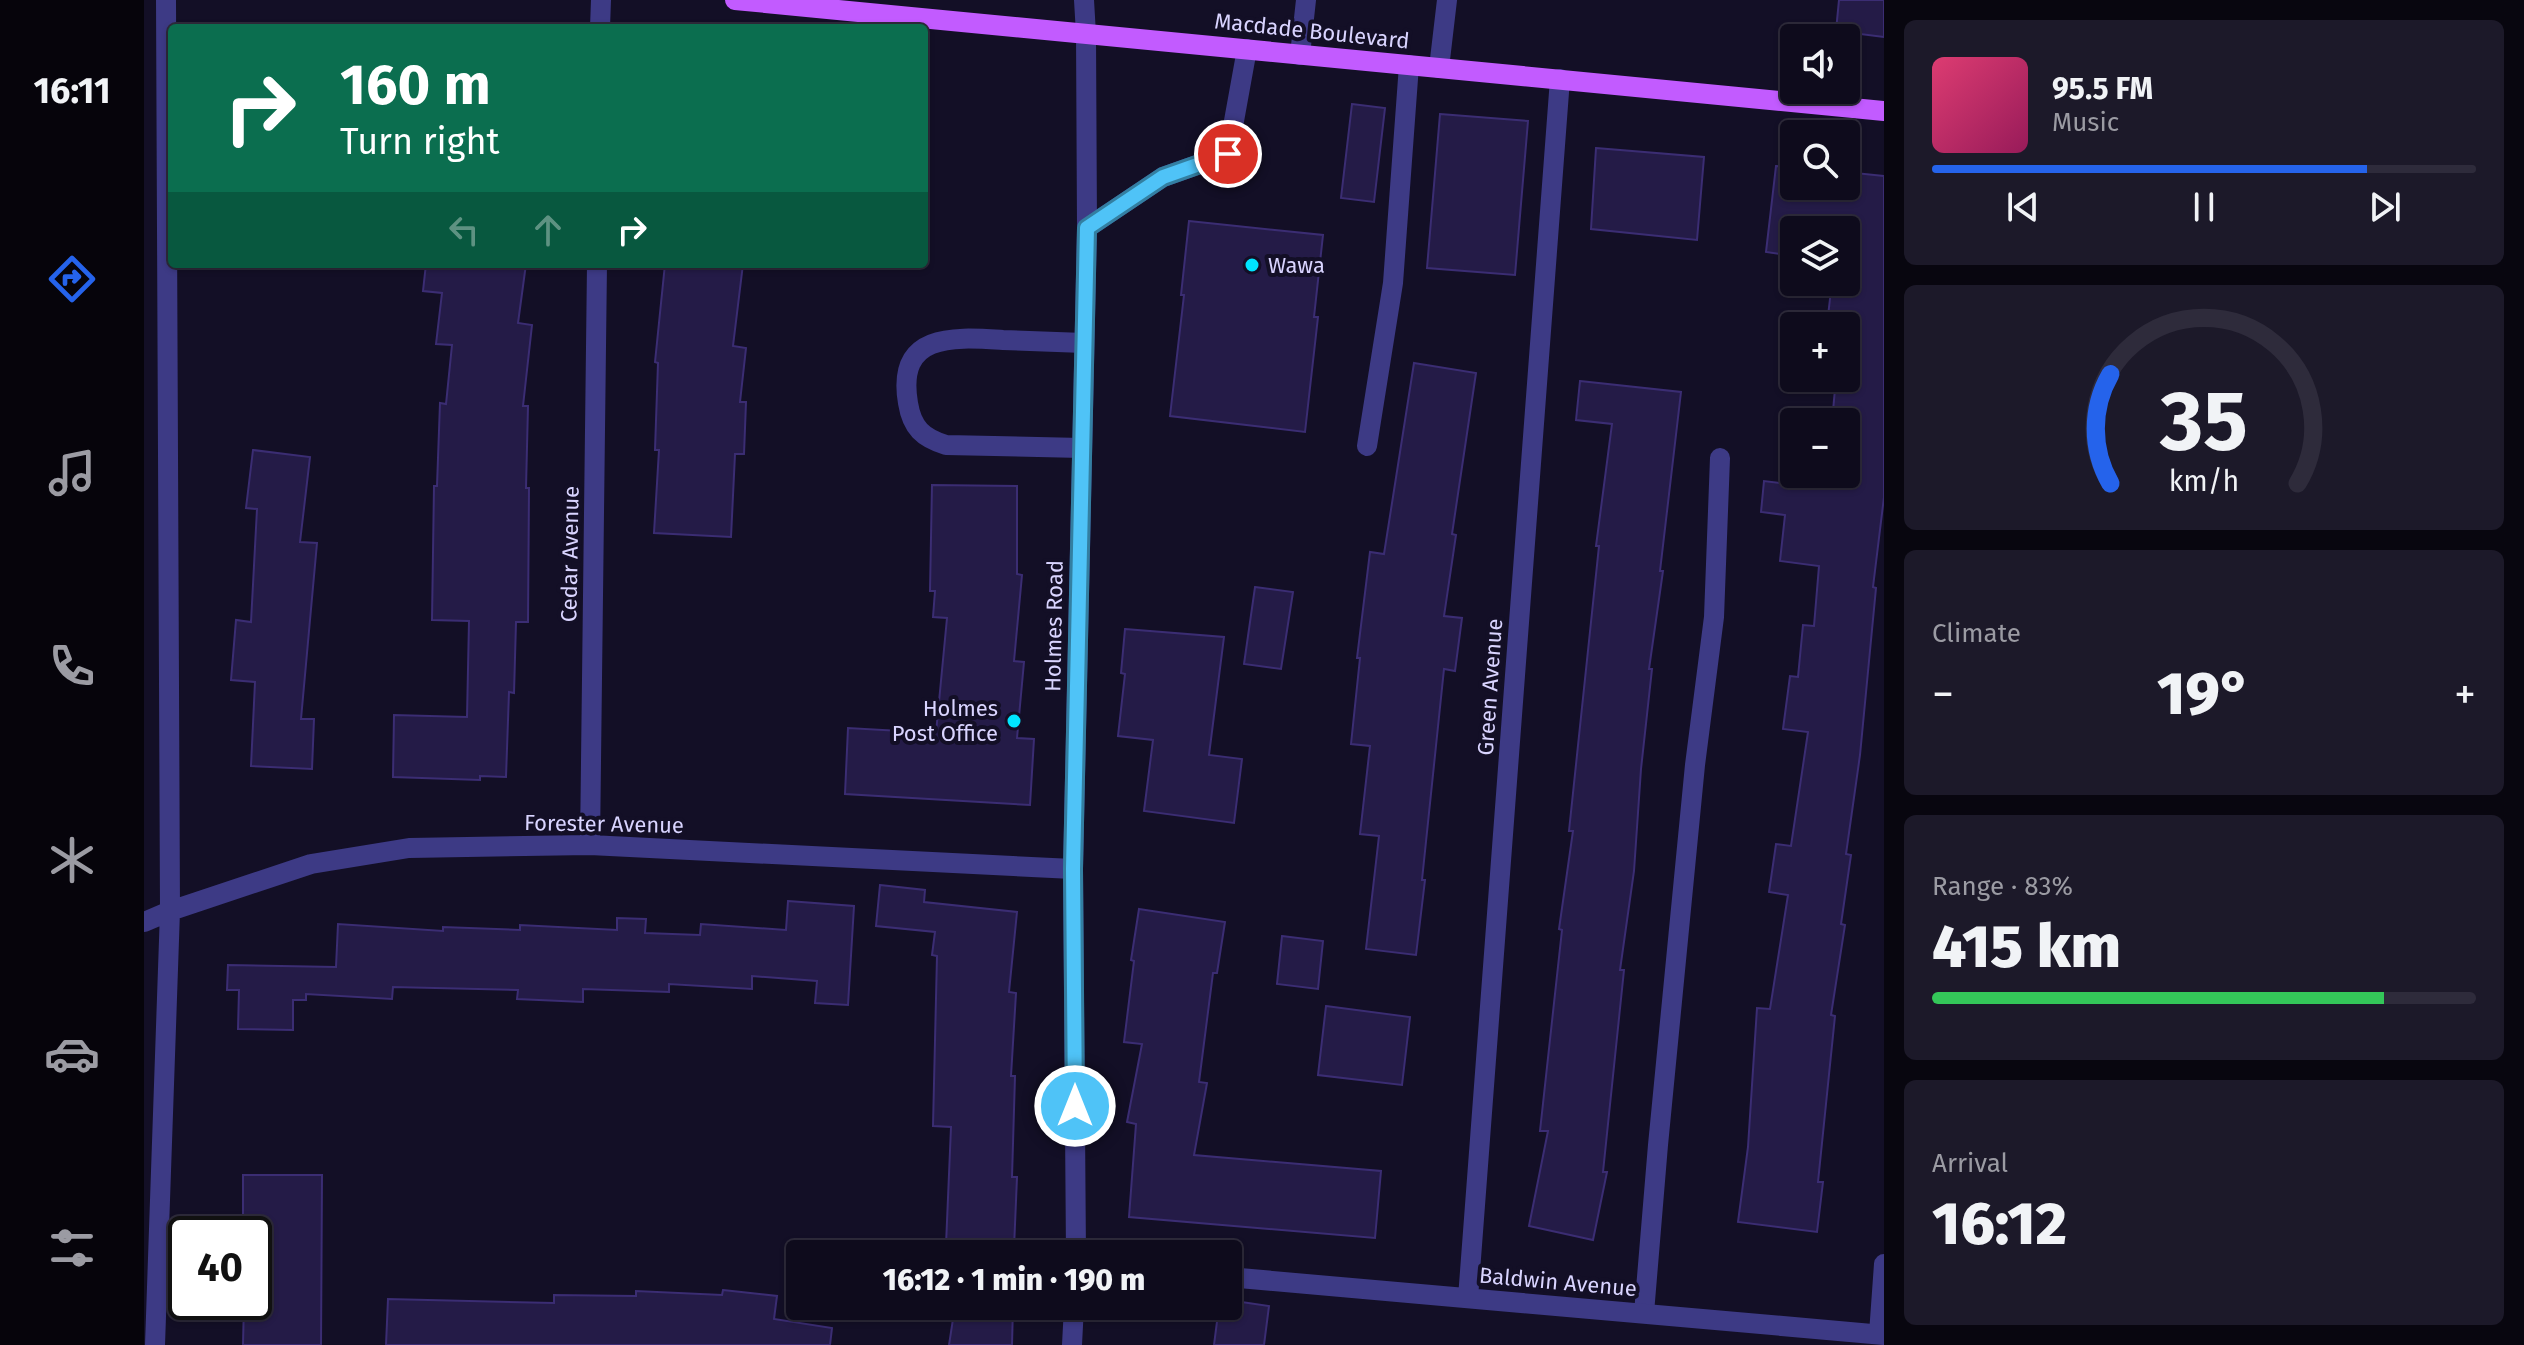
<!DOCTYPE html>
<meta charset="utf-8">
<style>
:root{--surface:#0e0b1c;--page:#1c1929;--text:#f1f3f6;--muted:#9b9ba3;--line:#2e2b3b;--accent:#2563eb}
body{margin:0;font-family:"Fira Sans",sans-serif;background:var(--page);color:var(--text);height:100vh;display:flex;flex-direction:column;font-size:30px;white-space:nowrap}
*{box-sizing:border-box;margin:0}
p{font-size:26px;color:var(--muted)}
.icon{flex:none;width:44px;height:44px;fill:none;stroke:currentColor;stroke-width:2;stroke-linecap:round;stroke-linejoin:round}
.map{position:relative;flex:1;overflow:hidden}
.panel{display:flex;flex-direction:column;gap:20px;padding:20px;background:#08060f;width:640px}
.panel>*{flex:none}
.hud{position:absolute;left:24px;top:24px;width:760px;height:244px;border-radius:8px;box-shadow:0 2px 6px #0004,0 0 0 2px var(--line);background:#0b6e4f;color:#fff;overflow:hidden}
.buttons{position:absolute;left:1636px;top:24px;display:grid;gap:16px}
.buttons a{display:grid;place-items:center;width:80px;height:80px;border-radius:8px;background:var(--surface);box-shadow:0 2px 6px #0004,0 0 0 2px var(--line);font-size:40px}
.speed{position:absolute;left:24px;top:1216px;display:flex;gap:16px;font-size:40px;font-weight:700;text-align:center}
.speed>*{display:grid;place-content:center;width:104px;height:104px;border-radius:50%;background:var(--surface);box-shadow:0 2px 6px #0004,0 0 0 2px var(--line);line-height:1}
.speed .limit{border:4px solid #111;border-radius:12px;background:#fff;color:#111}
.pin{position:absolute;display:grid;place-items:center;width:68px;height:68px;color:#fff;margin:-34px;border:4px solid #fff;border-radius:50%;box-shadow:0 2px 8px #0007}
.me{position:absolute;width:88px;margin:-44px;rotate:0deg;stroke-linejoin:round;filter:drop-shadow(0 0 6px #0008)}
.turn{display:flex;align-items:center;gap:28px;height:168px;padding:0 40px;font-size:36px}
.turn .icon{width:104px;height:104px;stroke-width:2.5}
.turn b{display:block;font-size:56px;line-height:68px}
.lanes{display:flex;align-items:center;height:76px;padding:0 40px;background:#0003;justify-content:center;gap:40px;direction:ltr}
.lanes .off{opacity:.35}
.big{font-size:60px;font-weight:800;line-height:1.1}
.panel .card{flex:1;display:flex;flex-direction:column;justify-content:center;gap:12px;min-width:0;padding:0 28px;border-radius:12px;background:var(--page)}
.panel .dial{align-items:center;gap:0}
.dial svg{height:208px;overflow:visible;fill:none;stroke:var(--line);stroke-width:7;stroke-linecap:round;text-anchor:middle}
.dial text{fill:var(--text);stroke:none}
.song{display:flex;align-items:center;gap:24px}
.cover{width:96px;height:96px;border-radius:12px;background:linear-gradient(135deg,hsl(340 70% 55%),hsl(330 70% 35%))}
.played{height:8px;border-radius:4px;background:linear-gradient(90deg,var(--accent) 80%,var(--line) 80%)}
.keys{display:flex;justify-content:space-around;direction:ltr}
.heat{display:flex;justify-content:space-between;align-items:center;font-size:44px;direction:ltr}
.charge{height:12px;border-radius:6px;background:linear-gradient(90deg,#34c759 83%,var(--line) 0)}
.trip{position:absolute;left:642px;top:1240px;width:456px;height:80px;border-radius:8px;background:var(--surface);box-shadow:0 2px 6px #0004,0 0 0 2px var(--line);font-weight:800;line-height:80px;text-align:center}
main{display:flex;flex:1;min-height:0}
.dock{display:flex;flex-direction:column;width:144px;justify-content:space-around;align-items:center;background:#06040b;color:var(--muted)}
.dock .icon{width:56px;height:56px}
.dock .active{color:var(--accent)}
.dock b{font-size:36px;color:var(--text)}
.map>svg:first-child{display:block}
.building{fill:#241b47;stroke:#3b2d73;stroke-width:2}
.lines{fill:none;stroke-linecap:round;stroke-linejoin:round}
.service{stroke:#3d3a85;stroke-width:20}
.minor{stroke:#3d3a85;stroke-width:20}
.tertiary{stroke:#3d3a85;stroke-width:20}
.primary{stroke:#c25bff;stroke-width:20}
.route-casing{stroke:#337fa1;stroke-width:20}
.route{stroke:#4fc3f7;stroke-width:14}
.poi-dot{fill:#00e5ff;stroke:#130f26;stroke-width:3}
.labels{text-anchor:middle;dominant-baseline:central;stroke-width:8;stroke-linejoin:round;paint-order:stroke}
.street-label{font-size:22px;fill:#d9d4ff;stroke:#130f26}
.poi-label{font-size:22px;fill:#d9d4ff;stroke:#130f26;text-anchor:start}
</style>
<main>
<nav class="dock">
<b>16:11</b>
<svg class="icon active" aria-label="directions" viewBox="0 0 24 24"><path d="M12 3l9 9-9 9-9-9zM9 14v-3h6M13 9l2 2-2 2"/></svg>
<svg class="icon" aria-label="music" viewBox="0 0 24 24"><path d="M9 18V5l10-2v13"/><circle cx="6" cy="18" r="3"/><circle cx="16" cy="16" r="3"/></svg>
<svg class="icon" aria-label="phone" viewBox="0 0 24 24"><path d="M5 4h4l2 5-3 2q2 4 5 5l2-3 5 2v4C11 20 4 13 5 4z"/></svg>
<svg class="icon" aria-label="climate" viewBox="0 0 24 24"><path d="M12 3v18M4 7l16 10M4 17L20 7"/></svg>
<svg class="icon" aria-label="car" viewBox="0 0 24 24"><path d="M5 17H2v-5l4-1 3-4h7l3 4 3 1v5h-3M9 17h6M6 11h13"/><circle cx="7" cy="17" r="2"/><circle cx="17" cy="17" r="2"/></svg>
<svg class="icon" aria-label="filters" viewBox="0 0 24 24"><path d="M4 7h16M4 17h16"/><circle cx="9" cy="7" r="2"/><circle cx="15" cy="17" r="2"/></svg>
</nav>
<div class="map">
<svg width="1740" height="1345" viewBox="0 0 1740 1345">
<rect width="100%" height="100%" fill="#130f26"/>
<path class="building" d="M 1695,0 L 1740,0 L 1740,37 L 1692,31 Z
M 1208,104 L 1241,108 L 1230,202 L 1197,198 Z
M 1296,114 L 1384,121 L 1371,275 L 1283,268 Z
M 1452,148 L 1560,157 L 1553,240 L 1447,229 Z
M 1632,166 L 1650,167 L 1650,186 L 1702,186 L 1702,172 L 1740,176 L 1740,497 L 1729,587 L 1732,588 L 1716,755 L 1702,854 L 1707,855 L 1697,924 L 1701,925 L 1687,1015 L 1691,1016 L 1674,1182 L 1679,1182 L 1673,1232 L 1594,1222 L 1604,1147 L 1613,1008 L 1626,1009 L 1644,895 L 1625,892 L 1632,844 L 1647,846 L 1664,732 L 1639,729 L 1646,676 L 1654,677 L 1659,625 L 1670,626 L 1675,566 L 1636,561 L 1641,515 L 1617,512 L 1620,481 L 1674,488 L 1676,474 L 1702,474 L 1702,422 L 1688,422 L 1692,378 L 1702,378 L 1702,318 L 1684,316 L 1688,282 L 1702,282 L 1702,230 L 1650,230 L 1650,256 L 1622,252 Z
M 1045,221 L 1179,235 L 1170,317 L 1174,317 L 1161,432 L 1026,416 L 1040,295 L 1037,295 Z
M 282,264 L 382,264 L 374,323 L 388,325 L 379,406 L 384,406 L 382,488 L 385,488 L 384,622 L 372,622 L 370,693 L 365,692 L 362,777 L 336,776 L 336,780 L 249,777 L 250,715 L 323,717 L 325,621 L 288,620 L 290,486 L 293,486 L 296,403 L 302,404 L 308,345 L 292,344 L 298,293 L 279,291 Z
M 521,264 L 599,264 L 589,346 L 602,348 L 596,402 L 602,402 L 600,454 L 591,454 L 587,537 L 510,533 L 515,450 L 511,450 L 514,363 L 511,362 Z
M 1270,363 L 1332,373 L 1308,534 L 1312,535 L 1300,616 L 1318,618 L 1311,671 L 1300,669 L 1278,880 L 1281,880 L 1272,955 L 1222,949 L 1235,836 L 1216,834 L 1226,746 L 1207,744 L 1216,658 L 1213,658 L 1226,552 L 1240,554 Z
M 1436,381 L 1537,392 L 1516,571 L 1519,571 L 1505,669 L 1508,669 L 1497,769 L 1490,871 L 1476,970 L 1480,970 L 1459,1172 L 1463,1172 L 1449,1240 L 1385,1226 L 1404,1131 L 1396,1131 L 1418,930 L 1415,929 L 1429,831 L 1425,831 L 1455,546 L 1452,546 L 1468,424 L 1432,420 Z
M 109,450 L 166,457 L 156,542 L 173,543 L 157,719 L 170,719 L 168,769 L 107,766 L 111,682 L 87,680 L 92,620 L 107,622 L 113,509 L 102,508 Z
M 788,485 L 873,486 L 873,574 L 878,575 L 870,661 L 880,662 L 873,738 L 890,739 L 886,805 L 701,794 L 704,728 L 792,733 L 803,618 L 789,617 L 791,591 L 786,591 Z
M 1111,587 L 1149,592 L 1137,669 L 1100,664 Z
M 981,629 L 1080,637 L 1065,755 L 1098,759 L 1090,823 L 1000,811 L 1009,740 L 974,736 L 981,674 L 977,673 Z
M 736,885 L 781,890 L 780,902 L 873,912 L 865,992 L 872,993 L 867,1076 L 871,1076 L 868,1177 L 873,1177 L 870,1248 L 802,1245 L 807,1127 L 789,1126 L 793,956 L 788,955 L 791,932 L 732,926 Z
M 644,901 L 710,906 L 704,1005 L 671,1003 L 673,981 L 608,976 L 608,989 L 525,984 L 525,992 L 439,989 L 439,1002 L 373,999 L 374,990 L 249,987 L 248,999 L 162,994 L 162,1000 L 149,1000 L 149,1030 L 94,1029 L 95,990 L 83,990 L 84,965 L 192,967 L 194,924 L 299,931 L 299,927 L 376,930 L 376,925 L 473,930 L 473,918 L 502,919 L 501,933 L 556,935 L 557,924 L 642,930 Z
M 995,909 L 1081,922 L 1073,973 L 1069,973 L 1055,1082 L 1063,1083 L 1050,1155 L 1237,1171 L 1231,1238 L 985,1217 L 992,1124 L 983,1122 L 998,1044 L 980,1042 L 990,961 L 987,960 Z
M 1138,936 L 1179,941 L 1174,989 L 1133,984 Z
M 1182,1006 L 1266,1017 L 1258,1085 L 1174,1075 Z
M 99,1175 L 178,1175 L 177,1345 L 99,1345 L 100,1302 L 110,1302 L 110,1227 L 99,1227 Z
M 579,1290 L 633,1296 L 630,1319 L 688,1328 L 686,1345 L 242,1345 L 244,1299 L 410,1303 L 410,1295 L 492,1296 L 492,1291 L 578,1295 Z
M 1084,1300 L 1125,1306 L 1120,1345 L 1070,1345 L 1075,1306 L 1084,1306 Z
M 811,1306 L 869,1306 L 868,1345 L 805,1345 Z"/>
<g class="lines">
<path class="service" d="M 1156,55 L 1162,0
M 1295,68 L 1303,0
M 943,228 L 1019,177 L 1084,154 L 1103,49
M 1223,446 L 1249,283 L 1265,65
M 938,448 L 802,445 C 779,438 768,428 764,403 C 752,332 810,337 859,340 C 886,341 913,342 940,343
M 1500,1313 L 1514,1145 L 1551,765 L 1570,617 L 1576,458"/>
<path class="minor" d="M 940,0 L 942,34
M 456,28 L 457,0
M 446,845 L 453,264
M 0,922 L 26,911 L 167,864 L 265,848 L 446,845 L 929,869
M 1084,1277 L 1740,1335
M 1324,1298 L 1416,79
M 1735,1334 L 1740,1264
M 11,1345 L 26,911 L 22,0"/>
<path class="tertiary" d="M 932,1254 L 929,869 L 943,228 L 942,34
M 928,1345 L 930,1306"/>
<path class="primary" d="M 591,0 L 1740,111"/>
</g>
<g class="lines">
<g class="route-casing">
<path id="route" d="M 931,1106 L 929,869 L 943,228 L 1019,177 L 1084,154"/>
</g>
<use href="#route" class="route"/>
</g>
<g class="poi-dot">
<circle cx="1108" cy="265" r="8"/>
<circle cx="870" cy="721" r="8"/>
</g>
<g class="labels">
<g class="street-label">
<text transform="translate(1168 31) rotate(6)">Macdade Boulevard</text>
<text transform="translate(426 554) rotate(-89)">Cedar Avenue</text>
<text transform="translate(910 626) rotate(-89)">Holmes Road</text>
<text transform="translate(1346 687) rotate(-86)">Green Avenue</text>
<text transform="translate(460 824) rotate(1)">Forester Avenue</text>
<text transform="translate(1414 1282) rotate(5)">Baldwin Avenue</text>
</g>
<g class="poi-label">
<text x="1124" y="265">Wawa</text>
<text x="854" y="708" text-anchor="end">Holmes<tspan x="854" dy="25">Post Office</tspan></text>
</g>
</g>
</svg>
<div class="buttons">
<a><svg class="icon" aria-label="sound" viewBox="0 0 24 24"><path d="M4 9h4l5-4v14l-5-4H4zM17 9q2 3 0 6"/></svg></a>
<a><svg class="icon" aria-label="search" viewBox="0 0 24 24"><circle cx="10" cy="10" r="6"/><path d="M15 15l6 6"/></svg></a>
<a><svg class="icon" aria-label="layers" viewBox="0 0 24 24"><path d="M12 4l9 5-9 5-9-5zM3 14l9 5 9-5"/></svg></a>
<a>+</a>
<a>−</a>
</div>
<div class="speed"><div class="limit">40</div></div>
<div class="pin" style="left:1084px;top:154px;background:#d93025"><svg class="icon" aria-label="arrive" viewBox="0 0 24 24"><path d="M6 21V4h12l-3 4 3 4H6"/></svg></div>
<svg class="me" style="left:931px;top:1106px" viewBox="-20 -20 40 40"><circle r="17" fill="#4fc3f7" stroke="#fff" stroke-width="3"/><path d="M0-11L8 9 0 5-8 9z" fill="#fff"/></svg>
<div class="trip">16:12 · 1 min · 190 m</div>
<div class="hud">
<div class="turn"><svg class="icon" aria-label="right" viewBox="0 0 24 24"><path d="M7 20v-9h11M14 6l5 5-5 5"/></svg><div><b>160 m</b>Turn right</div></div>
<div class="lanes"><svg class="icon off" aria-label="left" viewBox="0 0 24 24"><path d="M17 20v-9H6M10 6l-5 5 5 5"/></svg><svg class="icon off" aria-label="ahead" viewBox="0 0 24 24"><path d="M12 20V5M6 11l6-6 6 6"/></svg><svg class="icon" aria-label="right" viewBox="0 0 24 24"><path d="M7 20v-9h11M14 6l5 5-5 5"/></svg></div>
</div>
</div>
<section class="panel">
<div class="card">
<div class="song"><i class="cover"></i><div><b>95.5 FM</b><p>Music</p></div></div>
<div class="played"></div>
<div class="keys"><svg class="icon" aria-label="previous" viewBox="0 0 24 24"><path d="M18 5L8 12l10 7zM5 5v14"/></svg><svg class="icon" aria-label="pause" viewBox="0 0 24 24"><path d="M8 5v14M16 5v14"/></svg><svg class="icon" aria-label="next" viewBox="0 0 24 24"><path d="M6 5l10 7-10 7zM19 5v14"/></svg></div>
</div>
<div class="card dial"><svg viewBox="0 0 100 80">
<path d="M14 69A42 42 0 1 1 86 69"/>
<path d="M14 69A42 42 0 0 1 14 27" stroke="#2563eb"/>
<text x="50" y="56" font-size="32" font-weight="700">35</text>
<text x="50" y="72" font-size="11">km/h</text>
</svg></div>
<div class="card"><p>Climate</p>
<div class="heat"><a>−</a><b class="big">19°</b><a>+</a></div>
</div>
<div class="card"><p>Range · 83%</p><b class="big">415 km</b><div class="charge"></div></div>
<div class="card"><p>Arrival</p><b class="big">16:12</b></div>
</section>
</main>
